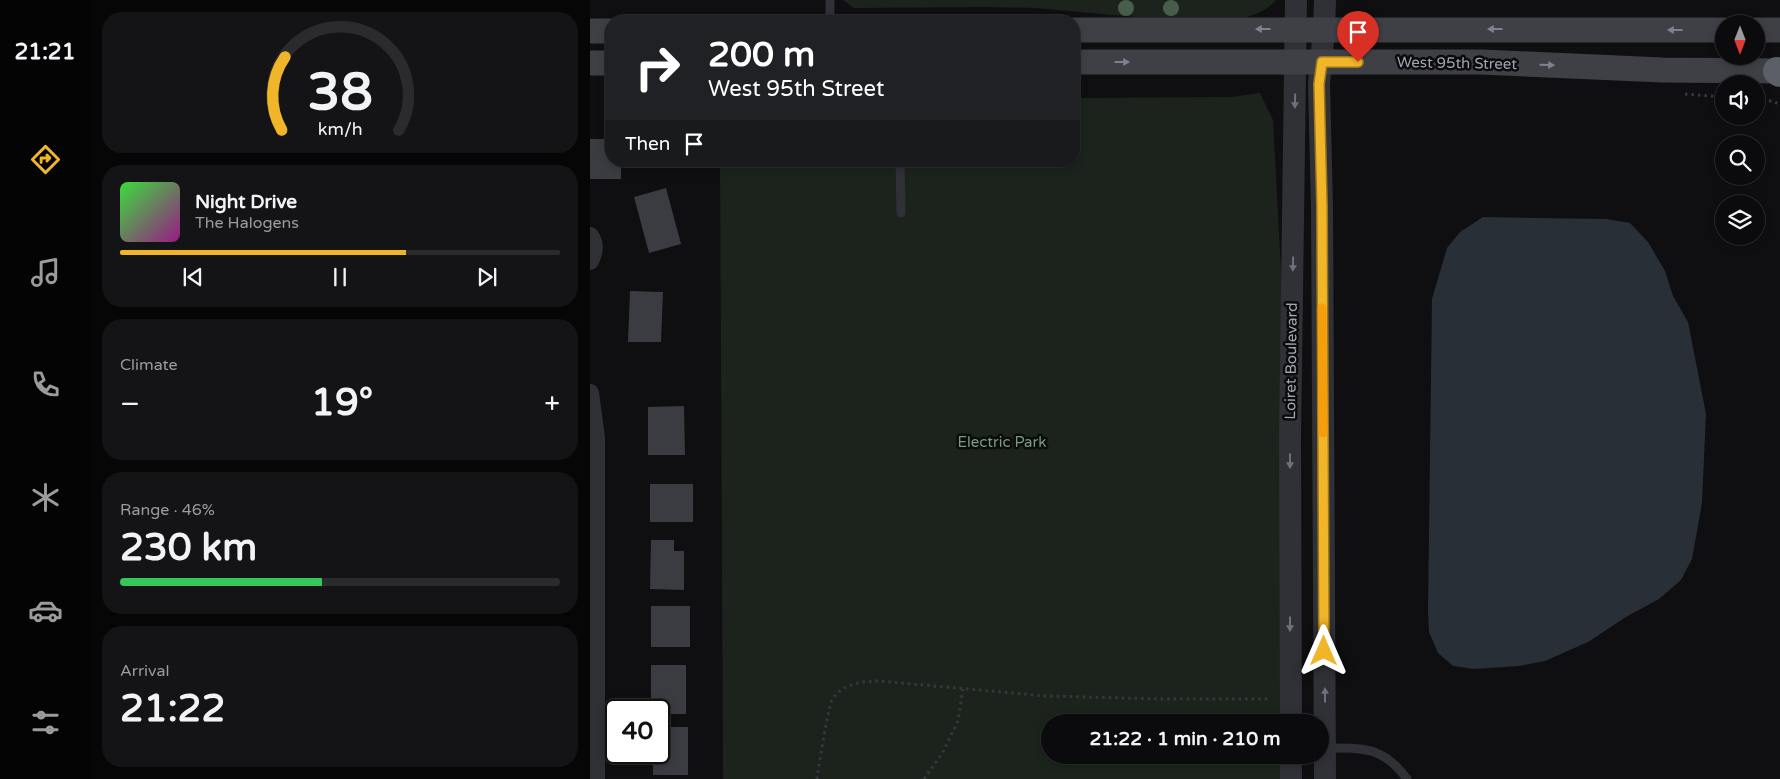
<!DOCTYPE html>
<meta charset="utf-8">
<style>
:root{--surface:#0b0b0d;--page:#141416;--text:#f1f3f6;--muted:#9a9b9d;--line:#2b2b2e;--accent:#f0b528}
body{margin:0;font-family:"Varela Round",sans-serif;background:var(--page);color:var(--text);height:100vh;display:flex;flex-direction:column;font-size:19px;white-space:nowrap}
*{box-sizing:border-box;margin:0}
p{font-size:16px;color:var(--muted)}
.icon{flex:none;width:28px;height:28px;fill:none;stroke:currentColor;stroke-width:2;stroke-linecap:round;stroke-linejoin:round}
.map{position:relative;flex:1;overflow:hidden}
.drawer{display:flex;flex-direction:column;gap:12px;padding:12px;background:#060607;width:500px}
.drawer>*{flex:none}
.top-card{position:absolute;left:15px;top:15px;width:475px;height:152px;border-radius:20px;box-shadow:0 2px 8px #0003,0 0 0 1px var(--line);background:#202124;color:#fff;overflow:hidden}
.needle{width:32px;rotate:180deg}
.controls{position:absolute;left:1125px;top:15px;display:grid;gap:10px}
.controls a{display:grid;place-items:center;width:50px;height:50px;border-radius:50%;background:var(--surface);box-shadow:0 2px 8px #0003,0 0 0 1px var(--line);font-size:25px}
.speed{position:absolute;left:15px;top:699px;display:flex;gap:10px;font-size:25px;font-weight:700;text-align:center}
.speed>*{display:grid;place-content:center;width:65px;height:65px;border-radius:50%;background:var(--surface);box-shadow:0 2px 8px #0003,0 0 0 1px var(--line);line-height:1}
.speed .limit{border:2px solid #111;border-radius:8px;background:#fff;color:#111}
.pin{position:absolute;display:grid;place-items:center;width:42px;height:42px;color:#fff;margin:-51px -21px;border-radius:50% 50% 50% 0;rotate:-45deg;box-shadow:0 0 5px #0007}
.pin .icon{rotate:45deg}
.me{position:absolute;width:55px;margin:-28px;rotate:0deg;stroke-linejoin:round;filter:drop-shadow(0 0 4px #0008)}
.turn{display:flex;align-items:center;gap:18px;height:105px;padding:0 20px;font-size:22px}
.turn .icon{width:65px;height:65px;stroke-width:2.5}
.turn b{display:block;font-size:35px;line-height:42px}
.then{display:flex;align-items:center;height:48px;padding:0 20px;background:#0003;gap:10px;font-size:19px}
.big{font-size:38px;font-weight:800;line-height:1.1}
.drawer .widget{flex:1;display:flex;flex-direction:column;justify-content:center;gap:8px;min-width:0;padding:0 18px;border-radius:20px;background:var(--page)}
.drawer .dial{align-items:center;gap:0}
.dial svg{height:130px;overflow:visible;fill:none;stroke:var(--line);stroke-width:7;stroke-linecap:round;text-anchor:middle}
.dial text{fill:var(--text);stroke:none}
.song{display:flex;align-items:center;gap:15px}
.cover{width:60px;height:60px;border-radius:8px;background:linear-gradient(135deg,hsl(120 70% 55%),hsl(310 70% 35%))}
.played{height:5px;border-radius:2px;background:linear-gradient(90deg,var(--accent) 65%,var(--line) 65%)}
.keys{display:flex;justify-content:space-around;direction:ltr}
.heat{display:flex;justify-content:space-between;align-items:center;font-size:28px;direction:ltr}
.charge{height:8px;border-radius:4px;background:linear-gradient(90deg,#34c759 46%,var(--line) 0)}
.trip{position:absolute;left:451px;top:714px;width:288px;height:50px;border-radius:25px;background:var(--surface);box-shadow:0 2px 8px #0003,0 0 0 1px var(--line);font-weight:800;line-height:50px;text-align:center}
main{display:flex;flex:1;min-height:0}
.tab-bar{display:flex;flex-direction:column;width:90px;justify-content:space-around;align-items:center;background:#040405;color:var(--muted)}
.tab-bar .icon{width:35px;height:35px}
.tab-bar .current{color:var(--accent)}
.tab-bar b{font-size:22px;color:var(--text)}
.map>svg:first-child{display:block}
.green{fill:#1c231d}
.water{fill:#282f36}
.building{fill:#3b3c41}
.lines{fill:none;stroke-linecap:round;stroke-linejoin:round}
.path{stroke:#36383d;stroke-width:3;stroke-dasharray:2.5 4;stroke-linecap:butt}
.service{stroke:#303136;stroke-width:9}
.minor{stroke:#303136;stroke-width:18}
.tertiary{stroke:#303136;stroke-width:22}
.secondary{stroke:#3e4046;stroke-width:25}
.motorway{stroke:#5c5f67;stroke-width:28}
.tree{fill:#485d4b}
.oneway{fill:#7e828c}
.oneway2{fill:#6e717a}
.route-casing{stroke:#9c761a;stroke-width:12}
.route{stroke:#f0b528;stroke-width:9}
.slow{stroke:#f59e0b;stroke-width:9}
.labels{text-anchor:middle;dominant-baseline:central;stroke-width:5;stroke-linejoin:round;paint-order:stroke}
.street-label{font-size:15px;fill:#a0a5b2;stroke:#0b0a0c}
.park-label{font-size:15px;fill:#779d7b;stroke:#0b0a0c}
</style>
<main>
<nav class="tab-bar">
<b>21:21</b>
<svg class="icon current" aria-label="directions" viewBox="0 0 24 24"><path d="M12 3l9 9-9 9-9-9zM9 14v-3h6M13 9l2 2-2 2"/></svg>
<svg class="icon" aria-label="music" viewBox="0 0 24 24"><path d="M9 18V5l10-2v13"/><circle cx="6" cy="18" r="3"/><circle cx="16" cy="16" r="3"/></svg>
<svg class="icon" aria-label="phone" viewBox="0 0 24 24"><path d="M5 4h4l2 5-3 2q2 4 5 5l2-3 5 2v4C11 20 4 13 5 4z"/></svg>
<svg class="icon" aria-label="climate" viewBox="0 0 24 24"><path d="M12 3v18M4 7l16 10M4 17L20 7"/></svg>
<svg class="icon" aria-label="car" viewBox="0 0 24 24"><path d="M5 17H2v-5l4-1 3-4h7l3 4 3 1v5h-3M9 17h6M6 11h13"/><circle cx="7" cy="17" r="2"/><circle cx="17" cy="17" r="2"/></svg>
<svg class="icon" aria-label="filters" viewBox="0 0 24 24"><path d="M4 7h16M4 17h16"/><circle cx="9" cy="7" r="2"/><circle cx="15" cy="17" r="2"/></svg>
</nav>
<section class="drawer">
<div class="widget dial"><svg viewBox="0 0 100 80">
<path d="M14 69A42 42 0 1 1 86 69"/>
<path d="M14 69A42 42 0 0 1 16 24" stroke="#f0b528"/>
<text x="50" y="56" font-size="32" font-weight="700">38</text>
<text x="50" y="72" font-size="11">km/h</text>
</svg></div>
<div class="widget">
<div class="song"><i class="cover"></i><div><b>Night Drive</b><p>The Halogens</p></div></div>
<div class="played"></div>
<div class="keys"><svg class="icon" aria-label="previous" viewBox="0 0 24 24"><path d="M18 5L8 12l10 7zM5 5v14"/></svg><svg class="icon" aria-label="pause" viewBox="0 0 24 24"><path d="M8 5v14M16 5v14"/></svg><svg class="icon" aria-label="next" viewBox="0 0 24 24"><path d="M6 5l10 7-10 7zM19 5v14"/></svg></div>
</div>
<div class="widget"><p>Climate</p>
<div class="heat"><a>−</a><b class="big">19°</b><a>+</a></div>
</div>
<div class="widget"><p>Range · 46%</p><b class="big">230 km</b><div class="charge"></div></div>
<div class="widget"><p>Arrival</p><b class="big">21:22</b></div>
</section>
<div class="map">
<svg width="1190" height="779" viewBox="0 0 1190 779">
<rect width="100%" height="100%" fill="#0f0f11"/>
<path class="green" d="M 253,0 L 686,0 C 678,10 669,13 657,17 L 545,17 L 445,8 L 395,7 L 264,8 Z
M 670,93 L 683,120 L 692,289 L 694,722 L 460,722 L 460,755 L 695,755 L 695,779 L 133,779 L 130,161 L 484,161 L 484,98 L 641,97 Z"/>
<path class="water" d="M 893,217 L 1016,219 L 1040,223 L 1058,242 L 1075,271 L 1083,296 L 1098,322 L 1116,414 L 1112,503 L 1102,559 L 1091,580 L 1069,599 L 1036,617 L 998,642 L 955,661 L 929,666 L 884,669 L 863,666 L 848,653 L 839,632 L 838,611 L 842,299 L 857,248 L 870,232 Z"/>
<path class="building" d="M 0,139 L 21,139 L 21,161 L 31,161 L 31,179 L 0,179 Z
M 76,188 L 91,244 L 59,253 L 44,197 Z
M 40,291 L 73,292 L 71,342 L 38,342 Z
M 94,406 L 95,455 L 58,455 L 58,407 Z
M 60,484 L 103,484 L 103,522 L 60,522 Z
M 61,540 L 84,540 L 84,551 L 94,551 L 94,590 L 60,589 Z
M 61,606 L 100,606 L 100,647 L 61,647 Z
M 61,665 L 96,665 L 96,714 L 69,714 L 69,710 L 61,710 Z
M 69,727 L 98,727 L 98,775 L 63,775 L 63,752 L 69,752 Z"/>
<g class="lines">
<path class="path" d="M 1095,94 L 1134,97
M 1166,100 L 1183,101 L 1190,105
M 227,779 C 229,766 238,705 243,698 C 253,684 272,681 289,681 L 456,696 L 572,699 L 681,699
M 334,779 L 353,752 L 368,721 L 373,689"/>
<path class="service" d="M 240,0 L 240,21
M 310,161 L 311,213
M 736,748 C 773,748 793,746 817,779"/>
<path class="minor" d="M 0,236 C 6,244 4,253 0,261
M 0,393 L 6,438 L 6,779"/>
<path class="tertiary" d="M 735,0 L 734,29 L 729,84 L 732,206 L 735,779
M 701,722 L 700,437 L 706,0
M 701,755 L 701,779"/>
<path class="secondary" d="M 484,30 L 1134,30
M 1166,30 L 1190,30
M 0,31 L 21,31
M 484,62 L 892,62 L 1072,70 L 1190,71
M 0,63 L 21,63"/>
<path class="motorway" d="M 1187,71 L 1190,73"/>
</g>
<g class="tree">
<circle cx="536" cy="8" r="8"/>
<circle cx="581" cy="8" r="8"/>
</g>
<defs><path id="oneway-solid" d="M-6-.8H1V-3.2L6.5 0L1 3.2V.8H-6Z" transform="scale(1.25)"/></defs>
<g class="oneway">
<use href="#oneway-solid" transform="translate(673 29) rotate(180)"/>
<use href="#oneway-solid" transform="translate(905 29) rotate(-180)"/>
<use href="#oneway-solid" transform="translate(1085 30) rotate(-180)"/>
<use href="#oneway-solid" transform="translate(532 62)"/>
<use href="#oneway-solid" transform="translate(957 65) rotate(2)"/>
</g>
<g class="oneway2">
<use href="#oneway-solid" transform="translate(705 101) rotate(91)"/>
<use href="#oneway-solid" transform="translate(703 264) rotate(91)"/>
<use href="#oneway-solid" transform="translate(700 461) rotate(90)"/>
<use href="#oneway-solid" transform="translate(700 624) rotate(90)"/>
<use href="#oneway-solid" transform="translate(735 695) rotate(-90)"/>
</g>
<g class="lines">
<g class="route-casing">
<path id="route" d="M 734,651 L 732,206 L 729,84 L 732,62 L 768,62"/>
</g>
<use href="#route" class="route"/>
<path class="slow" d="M 732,308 L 733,433"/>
</g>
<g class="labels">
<g class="street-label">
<text transform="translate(867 63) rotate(1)">West 95th Street</text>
<text transform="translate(701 361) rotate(-89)">Loiret Boulevard</text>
</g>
<g class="park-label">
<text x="412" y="442">Electric Park</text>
</g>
</g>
</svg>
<div class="controls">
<a><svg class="needle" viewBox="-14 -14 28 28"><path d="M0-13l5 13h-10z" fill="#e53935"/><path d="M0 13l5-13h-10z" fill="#9a9b9d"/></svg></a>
<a><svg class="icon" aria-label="sound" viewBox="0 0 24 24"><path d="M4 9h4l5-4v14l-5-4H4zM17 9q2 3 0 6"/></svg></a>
<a><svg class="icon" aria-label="search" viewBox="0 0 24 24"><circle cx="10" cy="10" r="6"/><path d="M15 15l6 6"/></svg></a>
<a><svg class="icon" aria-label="layers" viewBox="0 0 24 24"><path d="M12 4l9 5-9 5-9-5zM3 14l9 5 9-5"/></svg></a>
</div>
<div class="speed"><div class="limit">40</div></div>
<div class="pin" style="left:768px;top:62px;background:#d93025"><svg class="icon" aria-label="arrive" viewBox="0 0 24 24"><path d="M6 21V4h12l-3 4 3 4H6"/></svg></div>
<svg class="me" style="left:734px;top:651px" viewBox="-20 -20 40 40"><path d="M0-17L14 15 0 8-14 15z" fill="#f0b528" stroke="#fff" stroke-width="4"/></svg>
<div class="trip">21:22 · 1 min · 210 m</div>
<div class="top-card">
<div class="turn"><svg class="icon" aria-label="right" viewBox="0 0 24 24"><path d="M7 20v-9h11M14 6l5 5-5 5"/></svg><div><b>200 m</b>West 95th Street</div></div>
<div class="then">Then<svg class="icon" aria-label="arrive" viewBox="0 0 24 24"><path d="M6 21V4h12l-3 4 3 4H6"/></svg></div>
</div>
</div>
</main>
